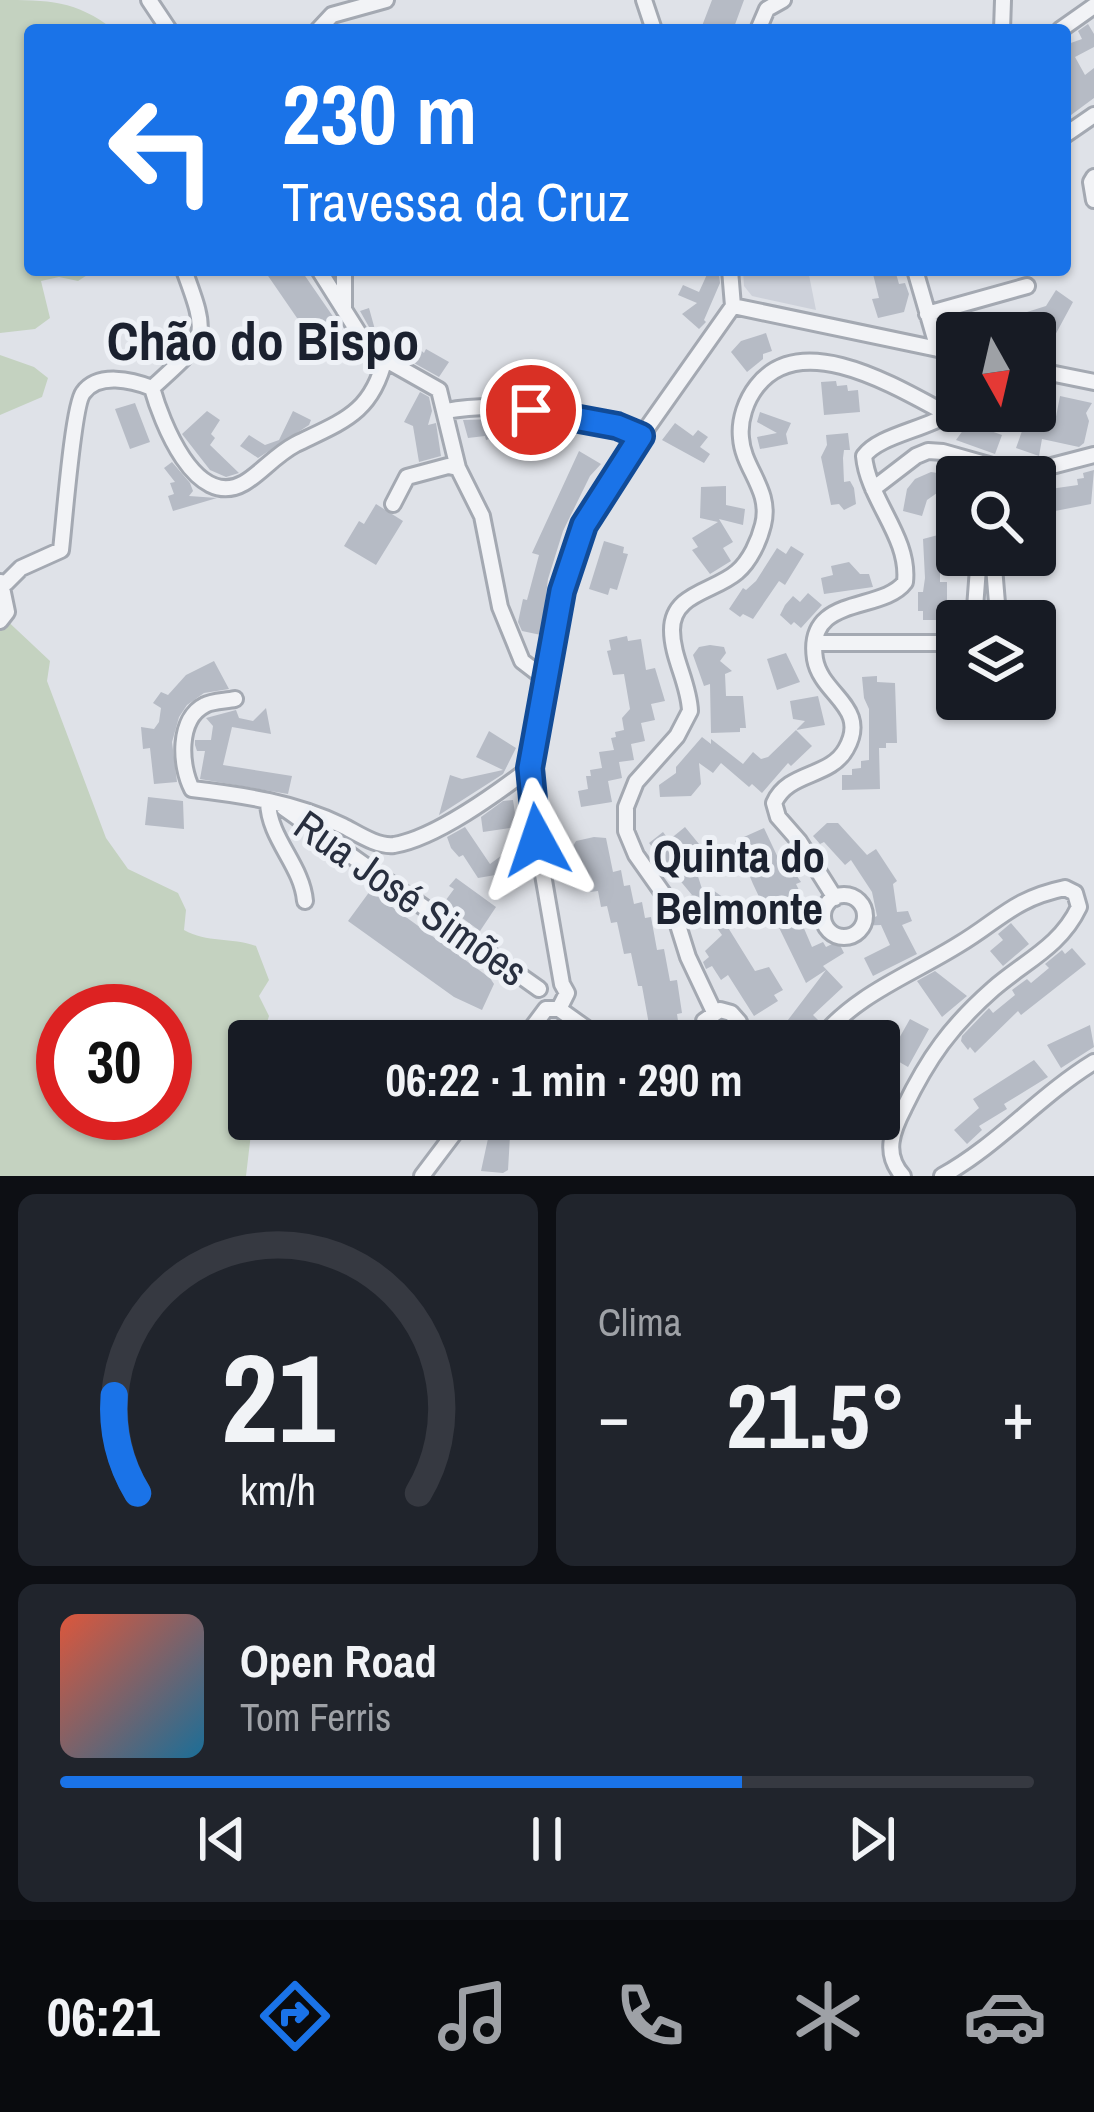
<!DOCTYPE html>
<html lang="pt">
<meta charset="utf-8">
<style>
:root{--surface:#171b24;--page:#20242c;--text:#f1f3f6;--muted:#9ea1a6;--line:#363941;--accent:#1a73e8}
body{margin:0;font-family:"Archivo Narrow",sans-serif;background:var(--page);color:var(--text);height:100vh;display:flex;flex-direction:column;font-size:45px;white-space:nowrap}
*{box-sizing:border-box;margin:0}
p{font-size:39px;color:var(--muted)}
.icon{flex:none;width:66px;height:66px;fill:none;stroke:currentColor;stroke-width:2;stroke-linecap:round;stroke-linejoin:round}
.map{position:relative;height:1176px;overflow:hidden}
.sheet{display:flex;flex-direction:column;gap:18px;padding:18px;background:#0d0f14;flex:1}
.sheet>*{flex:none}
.top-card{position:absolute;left:24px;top:24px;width:1047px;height:252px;border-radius:12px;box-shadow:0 3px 9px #0004;background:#1a73e8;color:#fff;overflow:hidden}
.needle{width:78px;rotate:172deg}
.tools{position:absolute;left:936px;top:312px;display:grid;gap:24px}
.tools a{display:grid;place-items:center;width:120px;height:120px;border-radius:12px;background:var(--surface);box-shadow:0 3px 9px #0004;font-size:60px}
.speed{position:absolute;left:36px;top:984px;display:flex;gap:24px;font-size:60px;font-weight:700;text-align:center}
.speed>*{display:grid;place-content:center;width:156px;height:156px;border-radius:50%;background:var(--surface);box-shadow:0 3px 9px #0004;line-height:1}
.speed .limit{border:18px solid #d22;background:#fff;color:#111}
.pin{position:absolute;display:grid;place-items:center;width:102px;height:102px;color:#fff;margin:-51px;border:6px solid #fff;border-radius:50%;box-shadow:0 3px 12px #0007}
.me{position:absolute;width:132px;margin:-66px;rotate:355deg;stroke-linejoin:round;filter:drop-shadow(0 0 9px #0008)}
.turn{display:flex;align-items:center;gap:42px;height:252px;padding:0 60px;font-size:54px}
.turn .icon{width:156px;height:156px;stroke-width:2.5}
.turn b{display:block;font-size:84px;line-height:102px}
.big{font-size:90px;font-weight:700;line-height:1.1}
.sheet .tile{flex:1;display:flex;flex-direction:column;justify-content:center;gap:18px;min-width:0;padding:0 42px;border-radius:18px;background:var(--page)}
.sheet .dial{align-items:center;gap:0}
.dial svg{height:312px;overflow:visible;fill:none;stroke:var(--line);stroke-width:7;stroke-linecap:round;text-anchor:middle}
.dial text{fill:var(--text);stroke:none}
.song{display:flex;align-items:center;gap:36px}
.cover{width:144px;height:144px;border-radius:18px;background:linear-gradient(135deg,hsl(10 70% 55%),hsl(200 70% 35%))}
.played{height:12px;border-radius:6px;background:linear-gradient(90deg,var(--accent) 70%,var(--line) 70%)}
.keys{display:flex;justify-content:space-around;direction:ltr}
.heat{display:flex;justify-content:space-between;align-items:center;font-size:66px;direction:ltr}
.sheet .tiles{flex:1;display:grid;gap:18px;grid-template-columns:1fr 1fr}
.tile:last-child{grid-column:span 2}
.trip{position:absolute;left:228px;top:1020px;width:672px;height:120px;border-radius:12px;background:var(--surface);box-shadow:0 3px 9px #0004;font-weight:700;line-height:120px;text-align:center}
.tab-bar{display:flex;height:192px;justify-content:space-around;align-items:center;background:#090b0e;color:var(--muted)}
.tab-bar .icon{width:84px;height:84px}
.tab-bar .selected{color:var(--accent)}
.tab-bar b{font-size:54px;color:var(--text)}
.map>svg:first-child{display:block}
.built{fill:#cdd1da}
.green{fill:#c4d2c0;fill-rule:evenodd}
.building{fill:#b6bbc5}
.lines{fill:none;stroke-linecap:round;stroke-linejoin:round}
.minor-casing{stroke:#a4a9b2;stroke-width:20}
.minor{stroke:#f2f3f6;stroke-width:14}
.route-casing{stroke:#114b97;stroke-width:30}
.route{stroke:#1a73e8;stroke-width:21}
.labels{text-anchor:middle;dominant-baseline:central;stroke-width:10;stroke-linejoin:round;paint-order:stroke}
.street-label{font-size:42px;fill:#282f3f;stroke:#eef1f6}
.neighbourhood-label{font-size:45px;font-weight:bold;fill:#1b212f;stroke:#eef1f6}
.district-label{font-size:54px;font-weight:bold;fill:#1b212f;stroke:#eef1f6}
</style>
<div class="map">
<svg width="1094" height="1176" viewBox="0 0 1094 1176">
<rect width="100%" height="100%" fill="#dfe2e8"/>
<path class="built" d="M 743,270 L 808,270 L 816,310 L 752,296 L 744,286 Z"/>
<path class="green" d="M 0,0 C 48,0 76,0 114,30 L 30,30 L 30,270 L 95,270 L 78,281 L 59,277 L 41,281 L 50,318 L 35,329 L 0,333 Z
M 0,355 L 34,367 L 48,378 L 42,397 L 0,415 Z
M 0,614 L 50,661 L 47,681 L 106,838 L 128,869 L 178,893 L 186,910 L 184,930 C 207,943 231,937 256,946 L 269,980 L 259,996 L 269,1016 L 261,1041 L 249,1041 L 249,1073 L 243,1088 L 252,1125 L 246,1176 L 0,1176 ZM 63,1011 L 165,1011 L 165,1113 L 63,1113 Z"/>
<path class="building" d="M 712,0 L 744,0 L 733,30 L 702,26 Z
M 1088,24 L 1094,34 L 1094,47 L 1075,57 L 1085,75 L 1094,68 L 1094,98 L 1071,115 L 1065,107 L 1065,40 L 1068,44 L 1082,39 L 1078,31 Z
M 264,270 L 301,270 L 354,347 L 341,361 L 296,342 L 308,334 Z
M 709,270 L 719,274 L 720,283 L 704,320 L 706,322 L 699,329 L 682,314 L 697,303 L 678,295 L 683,285 L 699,292 Z
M 872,270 L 895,270 L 899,284 L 905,283 L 909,294 L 904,312 L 878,318 L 872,299 L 879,298 Z
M 1056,290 L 1073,302 L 1053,339 L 1038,338 L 1031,333 L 1027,312 L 1046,306 Z
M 369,308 L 377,337 L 401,345 L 408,339 L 424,353 L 426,349 L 449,362 L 439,377 L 378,343 L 360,311 Z
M 766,333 L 772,351 L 763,354 L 763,359 L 747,372 L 731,352 L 741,341 Z
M 836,381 L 837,386 L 847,385 L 848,391 L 858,390 L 860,412 L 824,415 L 821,382 Z
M 420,392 L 429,397 L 432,411 L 428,425 L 436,423 L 441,456 L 419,462 L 413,426 L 404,422 Z
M 1060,396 L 1092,403 L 1086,413 L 1089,421 L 1084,443 L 1079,447 L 1042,439 L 1039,456 L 1016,448 L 1027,417 L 1055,422 Z
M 135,403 L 150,442 L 130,449 L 115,409 Z
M 207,411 L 220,420 L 211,434 L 215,438 L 210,445 L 239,473 L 226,477 L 210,470 L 182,434 Z
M 293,411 L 311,420 L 309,425 L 258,458 L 240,446 L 249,435 L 265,445 L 279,440 Z
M 977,411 L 995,411 L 988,430 L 1002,435 L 995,454 L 956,440 Z
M 760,412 L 791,423 L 786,434 L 788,444 L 760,449 L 757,437 L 777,433 L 757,422 Z
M 497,419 L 537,425 L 533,440 L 511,437 L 512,432 L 486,440 L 485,436 L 468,438 L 463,420 Z
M 675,423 L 693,436 L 698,430 L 708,437 L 700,447 L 710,454 L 704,463 L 662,440 Z
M 848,433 L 850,450 L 844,450 L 843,458 L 844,482 L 850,481 L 854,488 L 856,504 L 844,510 L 839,504 L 831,505 L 821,457 L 827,445 L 826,435 Z
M 579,451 L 601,464 L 590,476 L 563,531 L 548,579 L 541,635 L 522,631 L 518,622 L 523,599 L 527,600 L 539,555 L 532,553 Z
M 172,462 L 190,483 L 193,491 L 189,496 L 217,498 L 173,511 L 168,496 L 174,494 L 170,483 L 175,482 L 164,468 Z
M 1094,470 L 1091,504 L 1050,512 L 1051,518 L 1037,520 L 1036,491 L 1078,485 L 1077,479 L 1084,478 L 1083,473 Z
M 931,472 L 957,476 L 957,495 L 937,493 L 927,500 L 922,516 L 903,511 L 907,489 L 915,479 Z
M 726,486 L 726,505 L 745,509 L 743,525 L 719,519 L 733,542 L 723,548 L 731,561 L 710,574 L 692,550 L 698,547 L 692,538 L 718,522 L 700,518 L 701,487 Z
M 376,504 L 403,521 L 376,565 L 344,546 L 359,521 L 364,524 Z
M 953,531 L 958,561 L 940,564 L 940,582 L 947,582 L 947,620 L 923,620 L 923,611 L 918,611 L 918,592 L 923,592 L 925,578 L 923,539 Z
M 604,541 L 624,547 L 623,553 L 628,554 L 617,590 L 610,588 L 608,595 L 589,589 Z
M 791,546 L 804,554 L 785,585 L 779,581 L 753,619 L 743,614 L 740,617 L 729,609 L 743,588 L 746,590 L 756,581 L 777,548 L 786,554 Z
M 849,562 L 860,574 L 869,574 L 873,587 L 824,594 L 821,578 L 833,575 L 831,566 Z
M 808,593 L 822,605 L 801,628 L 794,622 L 791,625 L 780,615 L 785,605 L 793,596 L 800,602 Z
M 627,636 L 628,641 L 641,639 L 646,670 L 655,668 L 665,701 L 651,704 L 655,720 L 641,723 L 645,741 L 631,744 L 634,760 L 619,762 L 622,778 L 608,781 L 612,802 L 581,807 L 578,791 L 588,789 L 586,776 L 591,776 L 590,770 L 602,768 L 599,752 L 614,750 L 611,738 L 616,737 L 615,732 L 624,730 L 622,718 L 630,709 L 624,674 L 613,675 L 607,651 L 611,650 L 609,640 Z
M 710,645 L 724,647 L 726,653 L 720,661 L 732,671 L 725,674 L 726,696 L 743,696 L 746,728 L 740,728 L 740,732 L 711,733 L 710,684 L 704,686 L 693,655 L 699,647 Z
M 786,653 L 800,682 L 777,690 L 767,659 Z
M 214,661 L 229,689 L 204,693 L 187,705 L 179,717 L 172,742 L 177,782 L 154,784 L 150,748 L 143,749 L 141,727 L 154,729 L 159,722 L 161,708 L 153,703 L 161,692 L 168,695 L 186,675 Z
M 877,676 L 877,682 L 895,683 L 897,743 L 886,743 L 886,748 L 879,748 L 880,789 L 842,790 L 842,775 L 852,775 L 852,769 L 861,768 L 861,761 L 869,760 L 869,709 L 864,698 L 862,677 Z
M 818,696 L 825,725 L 796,730 L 805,721 L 793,719 L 790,701 Z
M 266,708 L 271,734 L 232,727 L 223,765 L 292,776 L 288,794 L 200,779 L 205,751 L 197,751 L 195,745 L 195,740 L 211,740 L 213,726 L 206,718 L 236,710 L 239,718 L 253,721 Z
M 796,730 L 812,746 L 791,766 L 788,763 L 762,793 L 752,784 L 749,787 L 721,763 L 713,773 L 699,763 L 701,784 L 691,796 L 660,797 L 659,785 L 676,773 L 676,767 L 702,737 L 711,744 L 711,739 L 743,764 L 753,752 L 761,759 L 768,757 Z
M 489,731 L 516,748 L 503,774 L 439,815 L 450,775 L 462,779 L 503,770 L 476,757 Z
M 148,797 L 183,801 L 184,829 L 145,825 Z
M 513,800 L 517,827 L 483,832 L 481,817 L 503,801 Z
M 827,823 L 838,823 L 867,855 L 876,849 L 897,881 L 893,884 L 897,912 L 908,911 L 912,921 L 902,925 L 917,954 L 873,976 L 864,958 L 890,945 L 881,925 L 855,926 L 877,916 L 872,892 L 851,860 L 845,865 L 824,842 L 820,844 L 813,836 Z
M 465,827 L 490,864 L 520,842 L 525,870 L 478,878 L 463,855 L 459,857 L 451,848 L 447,837 Z
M 685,827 L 699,844 L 695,847 L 703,858 L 694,864 L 703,892 L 710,888 L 724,898 L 728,907 L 719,913 L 755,971 L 769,967 L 783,990 L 774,995 L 778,1001 L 754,1016 L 728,975 L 721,980 L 712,966 L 706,969 L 703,962 L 709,957 L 705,951 L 722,935 L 710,918 L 702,919 L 688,897 L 692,895 L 649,843 L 663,832 L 669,840 Z
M 764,828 L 780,862 L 786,860 L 801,882 L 796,884 L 801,894 L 791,898 L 812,947 L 823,942 L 826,947 L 838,941 L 844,953 L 823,966 L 843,987 L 813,1015 L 818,1020 L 810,1029 L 807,1041 L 772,1041 L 826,970 L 806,983 L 766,901 L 762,903 L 753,884 L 735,841 Z
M 594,837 L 606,838 L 613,872 L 621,870 L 624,886 L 630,885 L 634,904 L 642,902 L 645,918 L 651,917 L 657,950 L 664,949 L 670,981 L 677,980 L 682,1013 L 677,1014 L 681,1041 L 652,1041 L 642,986 L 638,986 L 631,953 L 624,954 L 617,922 L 611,923 L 607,906 L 601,907 L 598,891 L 590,892 L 587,876 L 579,878 L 573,846 L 576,841 Z
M 456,878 L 496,907 L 480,931 L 443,904 L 454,889 L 449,886 Z
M 370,891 L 490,978 L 494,984 L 482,1010 L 454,997 L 348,921 Z
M 1011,923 L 1029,944 L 1003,966 L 990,951 L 1003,940 L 998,934 Z
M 1072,948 L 1086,964 L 1021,1015 L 1018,1011 L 975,1053 L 970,1047 L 968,1050 L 961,1041 L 962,1036 L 986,1011 L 989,1008 L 993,1013 L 1015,995 L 1012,990 L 1027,979 L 1031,983 L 1049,968 L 1045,964 L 1062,950 L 1065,954 Z
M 935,971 L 967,996 L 942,1017 L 917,981 Z
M 910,1019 L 929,1029 L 908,1067 L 889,1056 Z
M 1090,1025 L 1094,1047 L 1061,1068 L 1047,1045 Z
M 1034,1060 L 1048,1077 L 1004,1104 L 1007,1109 L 979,1126 L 982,1130 L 967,1144 L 954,1130 L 979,1108 L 973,1099 Z
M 489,1134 L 510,1136 L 508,1170 L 503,1173 L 481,1171 Z"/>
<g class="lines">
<g class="minor-casing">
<path id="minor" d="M 149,0 L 169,30
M 644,0 L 654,30
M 318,30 L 332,15 L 386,0
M 758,30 L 767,9 L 783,0
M 1002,30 L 1003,0
M 1060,30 L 1094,6
M 1065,135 L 1094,115
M 1094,177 L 1091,182 L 1094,200
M 184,270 C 210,340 207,338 152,388 C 161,420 195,511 244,483 C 260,474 275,455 296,444 C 343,421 372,413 385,358
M 319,270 L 370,351 L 439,390 L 458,468 L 482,516 L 500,607 L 522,661 L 548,681
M 344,270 L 344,310
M 730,270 L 733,306
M 915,270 L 938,349
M 733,306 L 957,353
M 927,314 L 1027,286
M 1035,370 L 1094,382
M 446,411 C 498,401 594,411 641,437
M 873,489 L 916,456 L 928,451 L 943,452 L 1021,474 L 1094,455
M 393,504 L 407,477 L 448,466 L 458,468
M 1035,548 L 1039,549
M 993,555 L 997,603 L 1008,621
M 0,582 L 6,583 L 21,568 L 61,550 C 64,525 73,406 83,393 C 98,372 132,380 152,388
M 0,621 L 7,612 L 1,583
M 974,621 L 979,555
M 816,643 L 957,643
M 235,699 C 226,701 212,701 205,705 C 177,719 180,766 192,789 C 244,795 296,803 343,826 C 357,833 377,847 394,845 C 436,838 497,793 530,768
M 268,802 C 269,839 302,865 305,901
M 284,808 L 539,989
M823 916a21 21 0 1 1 42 0a21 21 0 1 1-42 0Z
M 835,898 L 799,841 L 778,817 L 774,803 C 788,771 830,778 846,749 C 870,707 821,695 815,659 C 805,594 882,613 905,582 C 910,537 868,500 864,456 C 880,434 929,430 957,408
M 546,1009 L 559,1009 L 567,993 L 562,984 L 537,840 L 530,768 L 562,591 L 583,525 L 611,479 L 733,306
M 559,1009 L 604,1041
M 714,1012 L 688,957 L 672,906 L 636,855 L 626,831 L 626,807 L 636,782 L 677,736 L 690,711 C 689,683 672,658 672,630 C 672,593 714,592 737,572 C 750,561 759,541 763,525 C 772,490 743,469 741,438 C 739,420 746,400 757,386 C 802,328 898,388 949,415
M 522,1041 L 546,1009
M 706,1041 L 704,1021 L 720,1010 L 731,1013 L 739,1022 L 737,1041
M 818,1041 C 856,994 908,976 958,945 C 1000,920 1013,899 1065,888 L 1075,893 L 1079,907 C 1060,947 1025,961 993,989 C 951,1026 928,1058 904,1108 C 892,1131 883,1154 903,1176
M 422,1176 L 465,1119
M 942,1176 C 997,1146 1040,1095 1094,1062"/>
</g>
<use href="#minor" class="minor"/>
</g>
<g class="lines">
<g class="route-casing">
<path id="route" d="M 531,410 L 617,426 L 641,436 L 584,525 L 562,591 L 530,768 L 537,840"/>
</g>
<use href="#route" class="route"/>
</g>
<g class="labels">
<g class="street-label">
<text transform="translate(411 898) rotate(35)">Rua José Simões</text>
</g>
<g class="neighbourhood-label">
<text x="739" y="855">Quinta do<tspan x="739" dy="52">Belmonte</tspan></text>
</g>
<g class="district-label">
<text x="263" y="340">Chão do Bispo</text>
</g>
</g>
</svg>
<div class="tools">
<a><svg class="needle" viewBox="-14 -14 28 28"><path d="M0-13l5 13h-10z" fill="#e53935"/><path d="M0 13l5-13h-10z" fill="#9ea1a6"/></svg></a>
<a><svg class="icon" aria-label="search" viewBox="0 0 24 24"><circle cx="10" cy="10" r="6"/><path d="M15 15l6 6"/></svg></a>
<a><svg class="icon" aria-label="layers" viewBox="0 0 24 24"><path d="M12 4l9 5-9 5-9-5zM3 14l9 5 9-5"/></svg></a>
</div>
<div class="speed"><div class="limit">30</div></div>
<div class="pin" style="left:531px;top:410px;background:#d93025"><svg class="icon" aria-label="arrive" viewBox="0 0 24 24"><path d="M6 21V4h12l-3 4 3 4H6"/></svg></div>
<svg class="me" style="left:537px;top:840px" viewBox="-20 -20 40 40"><path d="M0-17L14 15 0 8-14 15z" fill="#1a73e8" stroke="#fff" stroke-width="4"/></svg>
<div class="trip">06:22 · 1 min · 290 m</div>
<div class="top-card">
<div class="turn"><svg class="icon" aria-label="left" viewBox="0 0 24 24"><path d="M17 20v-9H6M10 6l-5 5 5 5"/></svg><div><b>230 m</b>Travessa da Cruz</div></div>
</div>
</div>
<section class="sheet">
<div class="tiles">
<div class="tile dial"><svg viewBox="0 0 100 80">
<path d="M14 69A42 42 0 1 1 86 69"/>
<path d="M14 69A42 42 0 0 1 8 44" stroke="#1a73e8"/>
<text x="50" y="56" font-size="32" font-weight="700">21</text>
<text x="50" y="72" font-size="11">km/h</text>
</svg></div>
<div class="tile"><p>Clima</p>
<div class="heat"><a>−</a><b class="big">21.5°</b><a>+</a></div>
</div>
<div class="tile">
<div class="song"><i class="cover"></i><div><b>Open Road</b><p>Tom Ferris</p></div></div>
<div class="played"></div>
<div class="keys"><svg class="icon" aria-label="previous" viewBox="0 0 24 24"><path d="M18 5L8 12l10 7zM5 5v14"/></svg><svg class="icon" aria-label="pause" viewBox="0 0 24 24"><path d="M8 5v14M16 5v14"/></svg><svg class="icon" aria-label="next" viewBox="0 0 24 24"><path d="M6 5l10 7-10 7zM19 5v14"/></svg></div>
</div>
</div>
</section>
<nav class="tab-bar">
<b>06:21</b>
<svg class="icon selected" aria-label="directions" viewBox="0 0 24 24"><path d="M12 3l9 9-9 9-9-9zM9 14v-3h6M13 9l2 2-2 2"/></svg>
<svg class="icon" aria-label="music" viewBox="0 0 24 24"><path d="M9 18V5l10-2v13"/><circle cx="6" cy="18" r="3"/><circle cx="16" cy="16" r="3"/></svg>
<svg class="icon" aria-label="phone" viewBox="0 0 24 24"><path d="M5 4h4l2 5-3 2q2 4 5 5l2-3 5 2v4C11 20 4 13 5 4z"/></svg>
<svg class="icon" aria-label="climate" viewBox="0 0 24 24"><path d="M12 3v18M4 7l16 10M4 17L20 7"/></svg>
<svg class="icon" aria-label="car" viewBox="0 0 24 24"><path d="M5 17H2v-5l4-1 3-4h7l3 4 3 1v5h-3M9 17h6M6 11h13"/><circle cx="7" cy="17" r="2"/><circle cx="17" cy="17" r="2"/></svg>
</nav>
